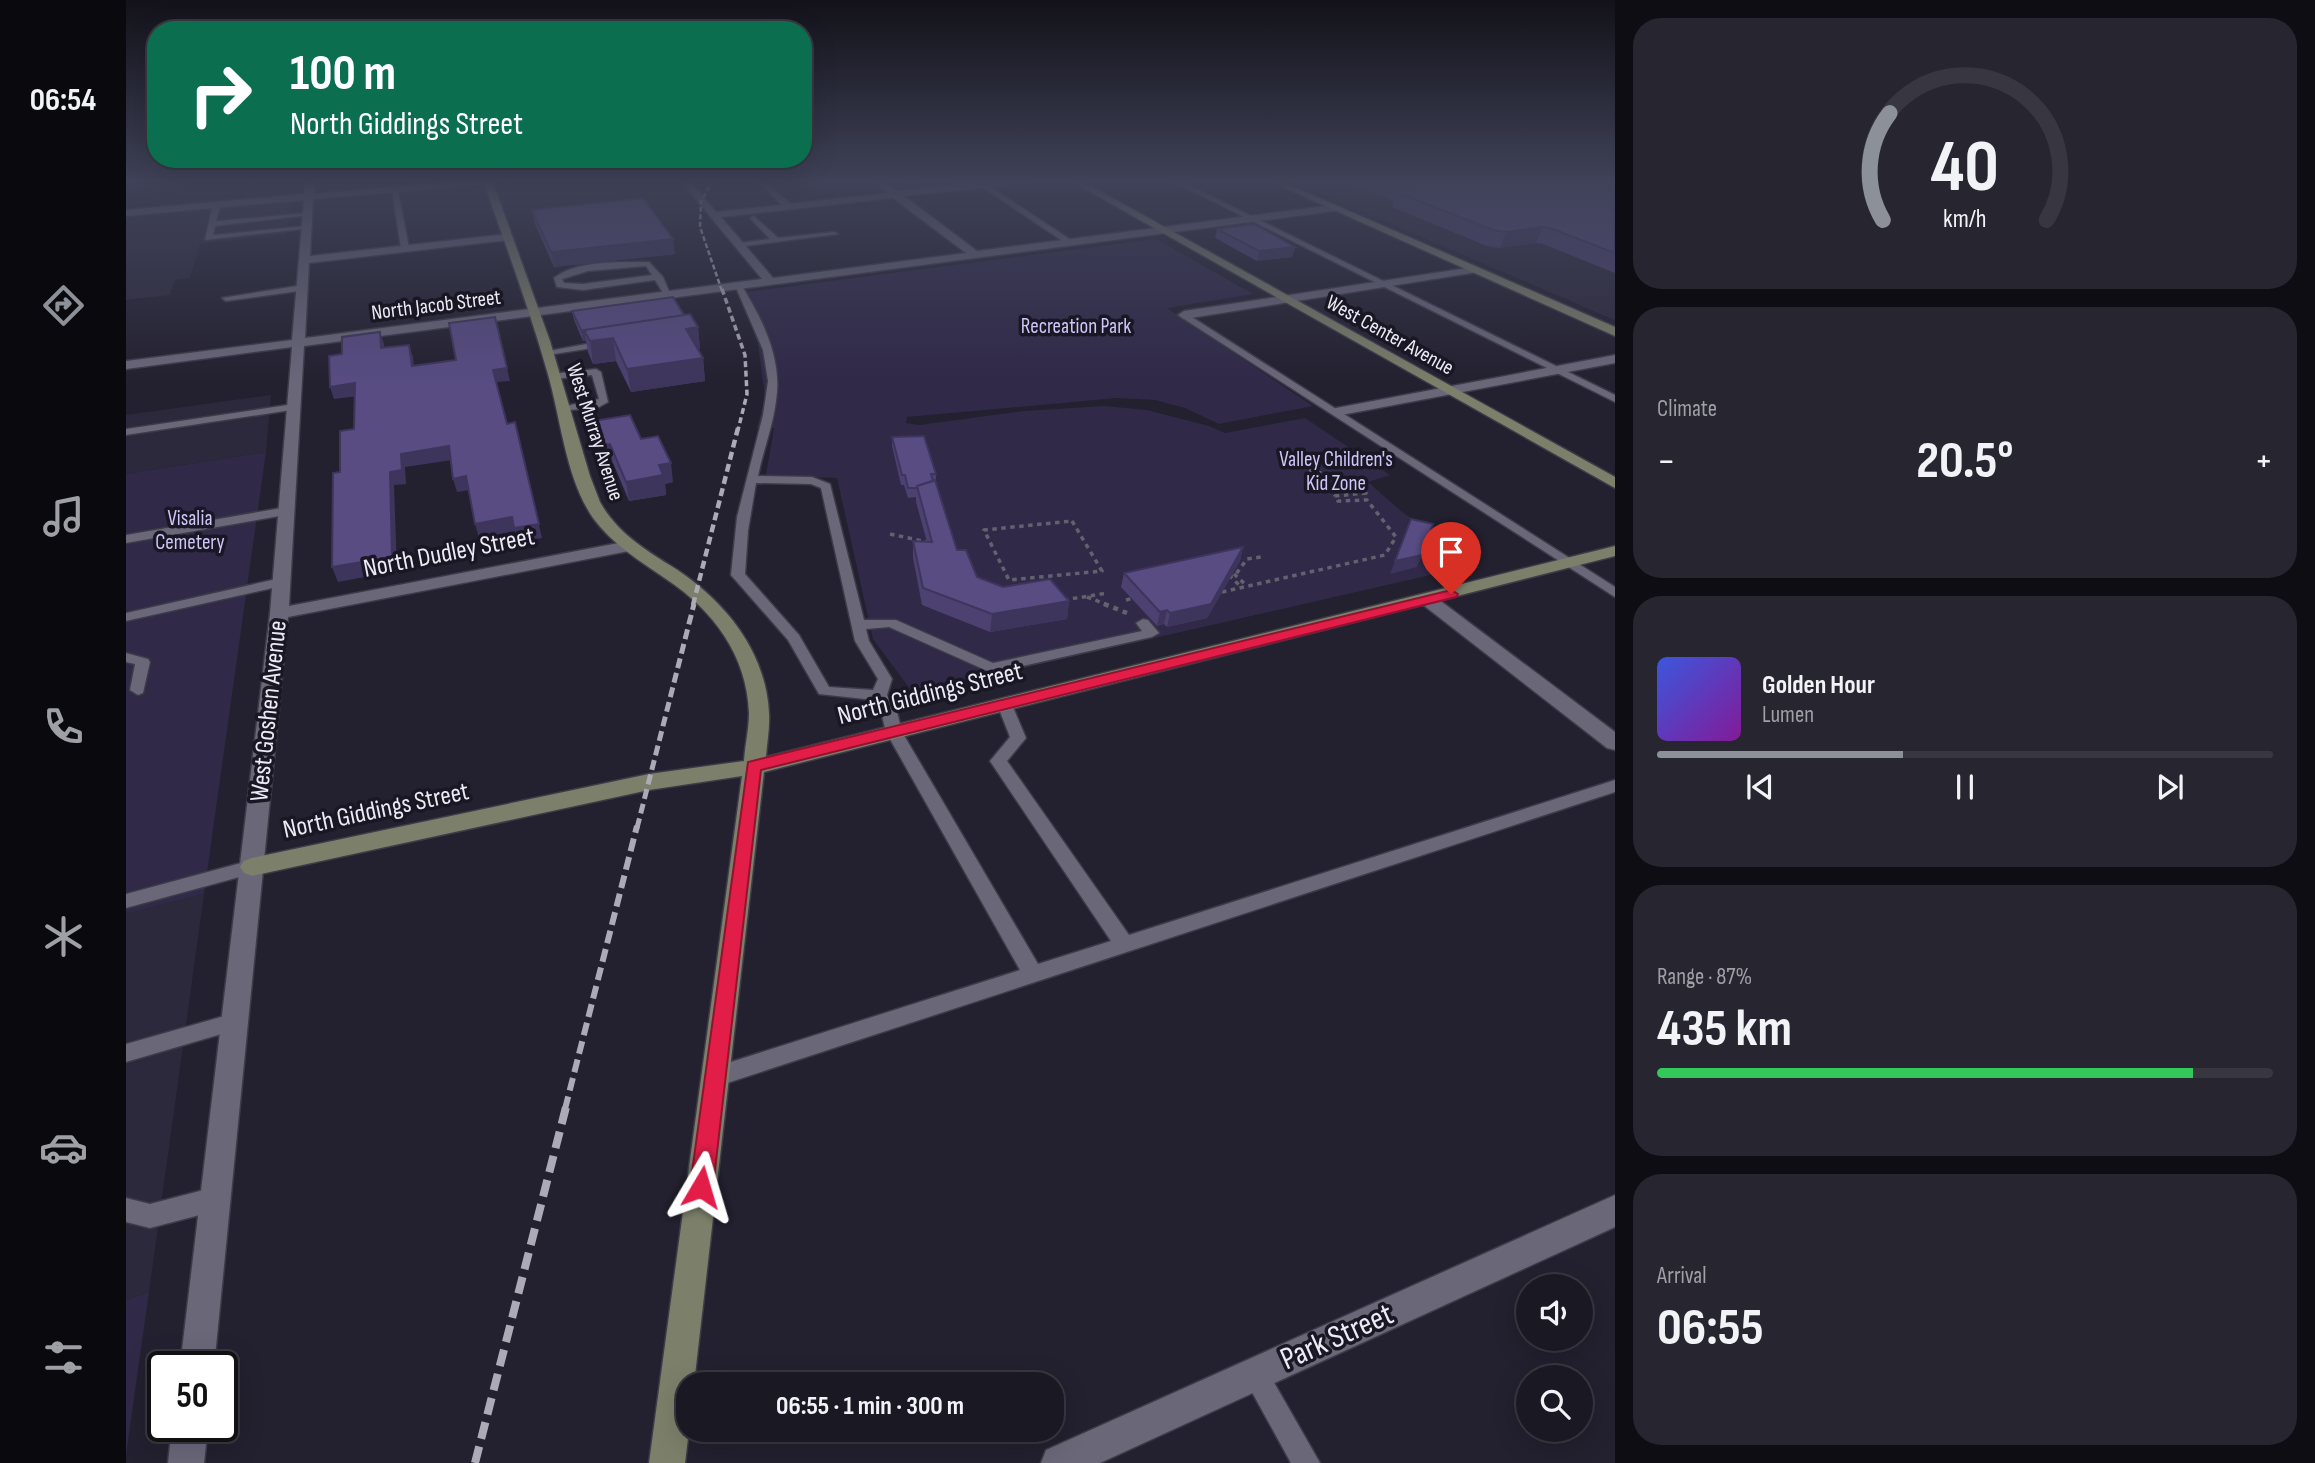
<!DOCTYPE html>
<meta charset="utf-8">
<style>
:root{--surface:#1a1823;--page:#272530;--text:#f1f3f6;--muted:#9fa0a6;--line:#383741;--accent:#8c9099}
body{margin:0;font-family:"Sofia Sans Condensed",sans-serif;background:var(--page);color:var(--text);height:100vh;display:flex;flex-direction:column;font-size:26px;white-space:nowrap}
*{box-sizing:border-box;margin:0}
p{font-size:23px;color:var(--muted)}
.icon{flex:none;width:38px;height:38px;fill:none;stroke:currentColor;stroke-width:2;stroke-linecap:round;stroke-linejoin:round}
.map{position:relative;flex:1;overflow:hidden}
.side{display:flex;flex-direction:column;gap:18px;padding:18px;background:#0e0d13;width:700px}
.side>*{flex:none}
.banner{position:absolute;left:21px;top:21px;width:665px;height:147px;border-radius:28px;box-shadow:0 7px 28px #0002,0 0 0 2px var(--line);background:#0b6e4f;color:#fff;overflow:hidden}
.fabs{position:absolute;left:1390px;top:1274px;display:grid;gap:14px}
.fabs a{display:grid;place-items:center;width:77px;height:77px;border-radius:50%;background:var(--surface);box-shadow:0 7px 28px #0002,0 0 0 2px var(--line);font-size:35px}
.speed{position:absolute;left:21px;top:1351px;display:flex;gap:14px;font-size:35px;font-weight:700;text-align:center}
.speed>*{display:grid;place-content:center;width:91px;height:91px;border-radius:50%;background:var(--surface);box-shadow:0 7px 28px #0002,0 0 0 2px var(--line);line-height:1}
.speed .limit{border:4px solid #111;border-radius:10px;background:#fff;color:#111}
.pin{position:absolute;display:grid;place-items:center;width:60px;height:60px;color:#fff;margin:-72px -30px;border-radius:50% 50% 50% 0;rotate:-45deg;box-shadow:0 0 7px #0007}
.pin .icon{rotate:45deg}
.me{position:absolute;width:77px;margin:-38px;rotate:7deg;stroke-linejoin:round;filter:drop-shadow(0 0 5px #0008)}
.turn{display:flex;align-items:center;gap:24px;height:147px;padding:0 28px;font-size:32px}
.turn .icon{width:91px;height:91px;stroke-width:2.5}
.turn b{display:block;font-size:49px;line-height:60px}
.big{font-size:52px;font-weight:700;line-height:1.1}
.side .tile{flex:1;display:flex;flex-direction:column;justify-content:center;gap:10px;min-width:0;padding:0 24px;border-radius:28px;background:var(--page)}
.side .dial{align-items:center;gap:0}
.dial svg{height:182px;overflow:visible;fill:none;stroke:var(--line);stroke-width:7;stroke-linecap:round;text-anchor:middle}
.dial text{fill:var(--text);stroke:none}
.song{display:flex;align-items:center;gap:21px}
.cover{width:84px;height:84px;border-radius:10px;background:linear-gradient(135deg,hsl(230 70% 55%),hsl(290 70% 35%))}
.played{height:7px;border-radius:4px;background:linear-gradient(90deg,var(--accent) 40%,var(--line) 40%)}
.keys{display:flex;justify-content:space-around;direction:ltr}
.heat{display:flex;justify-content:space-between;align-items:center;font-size:38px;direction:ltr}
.charge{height:10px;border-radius:5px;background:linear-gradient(90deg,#34c759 87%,var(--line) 0)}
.trip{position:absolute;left:550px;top:1372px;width:388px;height:70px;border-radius:28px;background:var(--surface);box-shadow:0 7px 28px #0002,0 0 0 2px var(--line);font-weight:700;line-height:70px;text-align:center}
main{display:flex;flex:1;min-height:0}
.dock{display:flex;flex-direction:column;width:126px;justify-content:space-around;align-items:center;background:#0a0a0e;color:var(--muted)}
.dock .icon{width:49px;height:49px}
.dock .current{color:var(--accent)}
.dock b{font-size:32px;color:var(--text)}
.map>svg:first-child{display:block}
.built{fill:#2d293d}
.green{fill:#302948}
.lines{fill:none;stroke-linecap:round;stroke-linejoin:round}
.lane-casing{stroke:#3d3b48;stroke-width:3}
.street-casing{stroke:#3d3b48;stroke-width:3}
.secondary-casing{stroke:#3d3b48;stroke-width:3}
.path-far1{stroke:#64616f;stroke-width:3.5;stroke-dasharray:4.5 4.5;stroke-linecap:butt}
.path{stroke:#64616f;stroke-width:4.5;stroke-dasharray:5 5;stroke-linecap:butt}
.lane{fill:#6a6779;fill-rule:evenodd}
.street{fill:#6a6779;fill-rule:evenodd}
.secondary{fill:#7c7f69;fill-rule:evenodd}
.rail-far5{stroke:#acaab6;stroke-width:2.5;stroke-dasharray:5 2.5;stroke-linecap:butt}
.rail-far4{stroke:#acaab6;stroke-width:3.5;stroke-dasharray:6 3.5;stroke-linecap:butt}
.rail-far3{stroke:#acaab6;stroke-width:4.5;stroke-dasharray:8 4.5;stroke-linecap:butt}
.rail-far2{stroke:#acaab6;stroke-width:5;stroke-dasharray:10 5;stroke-linecap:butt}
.rail-far1{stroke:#acaab6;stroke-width:6;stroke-dasharray:13 6;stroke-linecap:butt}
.rail{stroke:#acaab6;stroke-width:8;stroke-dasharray:17 8;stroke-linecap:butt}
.wall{fill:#4c4171}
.shaded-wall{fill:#3e355c}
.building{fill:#584c83;stroke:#3e355c;stroke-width:2}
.route{fill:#e11d48;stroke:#92132f;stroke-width:2}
.labels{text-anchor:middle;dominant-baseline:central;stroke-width:7;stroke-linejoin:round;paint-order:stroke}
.far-street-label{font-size:21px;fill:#eceaf5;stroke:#1a1725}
.far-park-label{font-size:21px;fill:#cec5f8;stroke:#1a1725}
.street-label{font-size:26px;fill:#eceaf5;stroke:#1a1725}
.near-street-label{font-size:32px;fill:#eceaf5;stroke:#1a1725}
</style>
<main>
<nav class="dock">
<b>06:54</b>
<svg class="icon current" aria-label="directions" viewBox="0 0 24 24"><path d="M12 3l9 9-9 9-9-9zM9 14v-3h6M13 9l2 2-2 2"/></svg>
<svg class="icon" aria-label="music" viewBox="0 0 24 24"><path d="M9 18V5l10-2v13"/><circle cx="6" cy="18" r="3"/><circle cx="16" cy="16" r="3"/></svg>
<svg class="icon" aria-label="phone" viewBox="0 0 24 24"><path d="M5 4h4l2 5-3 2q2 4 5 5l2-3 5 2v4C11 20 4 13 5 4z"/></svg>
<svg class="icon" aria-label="climate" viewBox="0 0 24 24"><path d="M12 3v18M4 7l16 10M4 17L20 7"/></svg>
<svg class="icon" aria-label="car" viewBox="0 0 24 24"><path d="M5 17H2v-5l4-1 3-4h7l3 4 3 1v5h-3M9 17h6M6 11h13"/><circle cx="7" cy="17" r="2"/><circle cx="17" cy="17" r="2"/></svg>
<svg class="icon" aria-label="filters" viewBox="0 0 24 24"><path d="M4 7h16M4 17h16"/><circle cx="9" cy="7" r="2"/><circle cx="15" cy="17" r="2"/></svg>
</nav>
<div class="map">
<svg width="1489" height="1463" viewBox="0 0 1489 1463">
<rect width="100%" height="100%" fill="#23202f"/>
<path class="built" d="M 1164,180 L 1489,180 L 1489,320 L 1479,316 Z
M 166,201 L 160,235 L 74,244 L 64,278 L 49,280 L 44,295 L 0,300 L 0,217 Z
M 145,395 L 140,452 L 0,474 L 0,415 Z
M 78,894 L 23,1292 L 0,1300 L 0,914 Z"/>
<path class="green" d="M 1030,239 L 1127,294 L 1041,308 L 1187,406 L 1093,424 L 1059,408 L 1029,400 L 991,398 L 781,417 L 780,423 L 793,425 L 898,411 L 978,406 L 1021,410 L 1083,426 L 1099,433 L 1179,418 L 1264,475 L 1242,482 L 1275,511 L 1330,550 L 1355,560 L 1296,577 L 787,693 L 747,639 L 711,478 L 640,475 L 648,428 L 631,428 L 639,398 L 632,344 L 613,293 Z
M 140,452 L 78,894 L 0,914 L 0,474 Z
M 23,1292 L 0,1455 L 0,1300 Z"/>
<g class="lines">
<g class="lane-casing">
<path id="lane" d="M 846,180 L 854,180 L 948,242 L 941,244 Z
M 1044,180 L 1052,180 L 1489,395 L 1489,402 Z
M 633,181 L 637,181 L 665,204 L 665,208 L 659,208 L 633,183 Z
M 269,188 L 272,190 L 283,248 L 279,250 L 275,248 L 266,190 Z
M 91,202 L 95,204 L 90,221 L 181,213 L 185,215 L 89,226 L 87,235 L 181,226 L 185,228 L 79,240 L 87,204 Z
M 628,216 L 652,238 L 708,232 L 712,234 L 611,247 L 614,243 L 644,239 L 624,218 Z
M 523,262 L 537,277 L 545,296 L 539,296 L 529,280 L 457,290 L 431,287 L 428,278 C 451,260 494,262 523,262 ZM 520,266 L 526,275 L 457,284 L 438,283 L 436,279 L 462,271 Z
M 608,283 L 614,283 C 636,318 657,359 650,401 C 647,426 637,451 632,476 L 686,477 L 704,484 L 738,620 L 770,620 L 867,663 L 1016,631 L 1010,623 L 1017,619 L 1022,620 L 1033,633 L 1026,637 L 866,673 L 763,627 L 740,629 L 743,641 L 766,679 L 761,695 L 771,712 L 776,732 L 912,964 L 985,941 L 864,761 L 884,737 L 871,704 L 874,700 L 884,700 L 900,738 L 881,761 L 1003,935 L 1489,780 L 1489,792 L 589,1087 L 581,1084 L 578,1077 L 581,1070 L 589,1067 L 894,970 L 760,732 L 755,712 L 748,700 L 693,694 L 662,640 L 605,575 L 611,517 L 637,415 L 642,381 L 637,350 ZM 630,483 L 685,484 L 695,488 L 729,641 L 752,679 L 747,690 L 703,687 L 673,635 L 619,574 L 622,531 Z
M 177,285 L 180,286 L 180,290 L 100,301 L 96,298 Z
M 1058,312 L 1489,587 L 1489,597 L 1055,317 L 1054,315 Z
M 482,340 L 487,343 L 485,345 L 422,355 L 417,352 Z
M 470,369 L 475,372 L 482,402 L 473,407 L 435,411 L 435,407 L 473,399 L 466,375 L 429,379 L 425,378 L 425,374 Z
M 168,404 L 173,407 L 172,409 L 0,435 L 0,429 Z
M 161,507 L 165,508 L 165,514 L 0,543 L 0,535 Z
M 155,578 L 160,579 L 160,585 L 0,621 L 0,613 Z
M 0,653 L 22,659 L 24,662 L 17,693 L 12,695 L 4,690 L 9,664 L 0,662 Z
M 126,860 L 132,862 L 135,867 L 132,872 L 0,908 L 0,894 Z
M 109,1013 L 116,1016 L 119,1022 L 116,1028 L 0,1062 L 0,1044 Z
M 89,1187 L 97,1191 L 101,1199 L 97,1207 L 89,1211 L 24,1228 L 0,1222 L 0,1198 L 24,1204 Z
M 1129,1361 L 1138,1365 L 1194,1463 L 1165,1463 L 1116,1374 L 1120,1365 Z"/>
</g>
<g class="street-casing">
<path id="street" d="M 180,180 L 189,180 L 188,194 L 342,180 L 366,181 L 361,184 L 187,199 L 184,256 L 382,234 L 387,237 L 382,240 L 183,263 L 179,338 L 636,279 L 554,180 L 563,180 L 590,212 L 761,193 L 746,180 L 756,180 L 771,191 L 874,180 L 902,180 L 898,183 L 778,196 L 851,251 L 1208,205 L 1213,208 L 1208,211 L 178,346 L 163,606 L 503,541 L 511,546 L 503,551 L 162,617 L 88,1367 L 54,1367 L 144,613 L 166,347 L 0,369 L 0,361 L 166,340 L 178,200 L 0,216 L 0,210 L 178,194 ZM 767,198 L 840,253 L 647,278 L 595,217 Z
M 1348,267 L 1353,270 L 1352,272 L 1058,319 L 1052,315 L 1058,311 Z
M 1489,355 L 1489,363 L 1210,416 L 1203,412 L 1210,408 Z
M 1302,595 L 1308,596 L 1489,732 L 1489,750 L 1481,748 L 1296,604 L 1293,600 Z
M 1489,1195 L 1489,1227 L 974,1463 L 915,1463 L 920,1450 Z
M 46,1426 L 82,1426 L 78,1463 L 42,1463 Z"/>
</g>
<g class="secondary-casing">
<path id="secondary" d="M 357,180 L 366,180 L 424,341 L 464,476 L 474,502 C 491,533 521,551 550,569 C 600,602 640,652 643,713 C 644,728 641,742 640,757 L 1489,546 L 1489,556 L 638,772 L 568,1384 L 562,1384 L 563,1430 L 559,1463 L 523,1463 L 616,776 L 523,790 L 126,876 L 118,873 L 114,867 L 118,861 L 126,858 L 523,774 L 618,761 C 619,745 623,729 623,713 C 621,655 587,610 540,579 C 514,561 486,544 467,518 C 439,477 435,418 421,371 C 403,307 379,244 357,180 Z
M 943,180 L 954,180 L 1489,477 L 1489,488 Z
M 1141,180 L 1152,180 L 1489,327 L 1489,336 Z"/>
</g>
<path class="path-far1" d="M 946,521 L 976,571 L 883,580 L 858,530 Z
M 764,534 L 806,543
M 1292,551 L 1337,568
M 1290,554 L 1331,569
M 1108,574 L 1121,586
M 1102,575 L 1110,574 L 1121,559 L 1135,557
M 1103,575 L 1115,587
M 1096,592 L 1259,555 L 1270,537 L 1241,500 L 1212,501 L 1209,496 L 1240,493 L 1217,478 L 1183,470
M 961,597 L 982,605
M 938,600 L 982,593
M 1000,600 L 1012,597"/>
<path class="path" d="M 978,604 L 1001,613"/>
<use href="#lane" class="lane"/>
<use href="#street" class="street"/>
<use href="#secondary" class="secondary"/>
<path class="rail-far5" d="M 587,180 L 575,201 L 574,227 L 596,291"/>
<path class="rail-far4" d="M 596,289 L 619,355 L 621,394 L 612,430"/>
<path class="rail-far3" d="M 567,605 L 612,428"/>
<path class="rail-far2" d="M 511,828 L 568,604"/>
<path class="rail-far1" d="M 439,1109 L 511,826"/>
<path class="rail" d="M 349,1463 L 440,1107"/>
</g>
<path class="wall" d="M 1219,180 L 1489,180 L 1489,273 L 1417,244 L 1410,243 L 1374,248 L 1361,246 L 1266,207 L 1268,201 Z
M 406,210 L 549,254 L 428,267 L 409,224 Z
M 1091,229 L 1169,247 L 1166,257 L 1131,261 L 1089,238 Z
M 446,311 L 558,315 L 572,327 L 574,349 L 572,349 L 577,358 L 579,381 L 505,392 L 490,361 L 467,364 L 462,352 L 460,341 L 457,341 L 448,320 Z
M 467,421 L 515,439 L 547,482 L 539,484 L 540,495 L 503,501 L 487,463 L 480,464 L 470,439 Z
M 766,437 L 810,474 L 810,481 L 831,550 L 851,577 L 877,587 L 943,601 L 941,619 L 864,632 L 796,605 L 787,558 L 787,541 L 801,542 L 790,502 L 790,497 L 782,498 L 778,485 L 775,485 L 766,446 Z
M 1117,547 L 1114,561 L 1081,618 L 1041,627 L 1038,624 L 1031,626 L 995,587 L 998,573 Z"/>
<path class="shaded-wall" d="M 784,180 L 826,180 L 784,184 Z
M 1417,227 L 1410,243 L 1374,248 L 1380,232 Z
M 547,239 L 549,254 L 428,267 L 425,252 Z
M 1169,247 L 1166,257 L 1131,261 L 1133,251 Z
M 369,317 L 384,381 L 370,382 L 367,370 Z
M 572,327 L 574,349 L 562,351 L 560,329 Z
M 458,331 L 460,341 L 457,341 L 456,332 Z
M 254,332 L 258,344 L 259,360 L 255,348 Z
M 487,338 L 490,361 L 467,364 L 464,341 Z
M 283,345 L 287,357 L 289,378 L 286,366 Z
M 577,358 L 579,381 L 505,392 L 501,369 Z
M 229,383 L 233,396 L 208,399 L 204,387 Z
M 389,422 L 416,538 L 392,542 L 389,531 L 353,538 L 349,524 L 386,517 Z
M 484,444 L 487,463 L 480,464 L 477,445 Z
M 323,446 L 326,460 L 279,467 L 280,484 L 268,485 L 271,571 L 212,582 L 206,567 L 275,454 Z
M 545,463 L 547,482 L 539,484 L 540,495 L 503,501 L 500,482 L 533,465 Z
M 340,476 L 344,490 L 331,492 L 327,479 Z
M 1117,547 L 1114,561 L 1081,618 L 1041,627 L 1044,613 Z
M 1296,555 L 1291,567 L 1264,574 L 1269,561 Z
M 943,601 L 941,619 L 864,632 L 866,614 Z
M 1041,610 L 1038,624 L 1031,626 L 1034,612 Z"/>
<path class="building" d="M 1258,180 L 1489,180 L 1489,208 L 1487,208 L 1489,209 L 1489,253 L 1424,228 L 1417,227 L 1380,232 L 1367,230 L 1270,192 L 1280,190 L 1272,187 L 1275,187 Z
M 517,198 L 547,239 L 425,252 L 406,210 Z
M 1128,224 L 1169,247 L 1133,251 L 1091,229 Z
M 547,297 L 558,315 L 458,330 L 459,331 L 456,332 L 446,311 Z
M 564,314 L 572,327 L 560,329 L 577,358 L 501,369 L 487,338 L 464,341 L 458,330 Z
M 369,317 L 381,368 L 367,370 L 381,424 L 389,422 L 413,524 L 388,528 L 386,517 L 349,524 L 340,476 L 327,479 L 323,446 L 275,454 L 276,470 L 264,472 L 266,557 L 206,567 L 207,473 L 214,472 L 214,431 L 228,429 L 229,383 L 204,387 L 203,356 L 216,354 L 216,337 L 254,332 L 255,348 L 283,345 L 286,366 L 330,360 L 323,323 Z
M 504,415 L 515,439 L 532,436 L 545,463 L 533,465 L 537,475 L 500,482 L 484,444 L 477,445 L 467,421 Z
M 798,436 L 810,474 L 805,474 L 807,481 L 791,486 L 791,488 L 782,488 L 779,475 L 776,475 L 766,437 Z
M 809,480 L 831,550 L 840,550 L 851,577 L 877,587 L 924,579 L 943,601 L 866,614 L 797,588 L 787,541 L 806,542 L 791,486 Z
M 1285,519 L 1307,524 L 1296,555 L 1269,561 Z
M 1117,547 L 1085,604 L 1044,613 L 1041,610 L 1034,612 L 998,573 Z"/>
<linearGradient id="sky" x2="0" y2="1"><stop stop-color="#13121a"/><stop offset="0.47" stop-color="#3f4258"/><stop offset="1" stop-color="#3f4258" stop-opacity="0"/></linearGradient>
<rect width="1489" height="385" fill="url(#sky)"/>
<path class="route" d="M 1325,590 L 1332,594 L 1330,597 L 635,770 L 587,1187 L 584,1195 L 575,1199 L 567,1195 L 564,1187 L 622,762 Z"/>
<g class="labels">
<g class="far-street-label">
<text transform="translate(310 305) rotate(-7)">North Jacob Street</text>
<text transform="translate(1264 335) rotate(29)">West Center Avenue</text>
<text transform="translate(469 432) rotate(72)">West Murray Avenue</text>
</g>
<g class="far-park-label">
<text x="950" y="326">Recreation Park</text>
<text x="1210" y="459">Valley Children's<tspan x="1210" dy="24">Kid Zone</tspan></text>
<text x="64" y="518">Visalia<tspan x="64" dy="24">Cemetery</tspan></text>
</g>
<g class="street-label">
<text transform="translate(323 553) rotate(-11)">North Dudley Street</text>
<text transform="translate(804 694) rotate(-14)">North Giddings Street</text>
<text transform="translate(143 711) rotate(-84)">West Goshen Avenue</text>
<text transform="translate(250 811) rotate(-12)">North Giddings Street</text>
</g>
<g class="near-street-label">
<text transform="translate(1211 1337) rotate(-24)">Park Street</text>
</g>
</g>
</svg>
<div class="fabs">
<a><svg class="icon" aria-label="sound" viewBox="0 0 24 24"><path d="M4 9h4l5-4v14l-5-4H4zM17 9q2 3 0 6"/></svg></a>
<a><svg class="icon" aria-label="search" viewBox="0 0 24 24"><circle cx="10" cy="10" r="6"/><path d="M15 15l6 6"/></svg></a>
</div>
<div class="speed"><div class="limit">50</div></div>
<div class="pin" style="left:1325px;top:594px;background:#d93025"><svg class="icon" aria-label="arrive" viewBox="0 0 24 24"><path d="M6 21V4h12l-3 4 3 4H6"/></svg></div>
<svg class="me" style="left:575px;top:1187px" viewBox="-20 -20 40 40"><path d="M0-17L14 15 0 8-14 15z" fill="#e11d48" stroke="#fff" stroke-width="4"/></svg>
<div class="trip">06:55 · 1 min · 300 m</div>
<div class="banner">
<div class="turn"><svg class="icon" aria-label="right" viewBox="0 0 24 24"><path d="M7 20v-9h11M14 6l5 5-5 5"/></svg><div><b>100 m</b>North Giddings Street</div></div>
</div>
</div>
<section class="side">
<div class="tile dial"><svg viewBox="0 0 100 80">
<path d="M14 69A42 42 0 1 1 86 69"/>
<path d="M14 69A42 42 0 0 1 17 22" stroke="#8c9099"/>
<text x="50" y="56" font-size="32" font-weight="700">40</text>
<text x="50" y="72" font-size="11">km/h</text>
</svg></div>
<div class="tile"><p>Climate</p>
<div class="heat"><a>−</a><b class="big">20.5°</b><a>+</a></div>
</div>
<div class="tile">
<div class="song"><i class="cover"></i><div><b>Golden Hour</b><p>Lumen</p></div></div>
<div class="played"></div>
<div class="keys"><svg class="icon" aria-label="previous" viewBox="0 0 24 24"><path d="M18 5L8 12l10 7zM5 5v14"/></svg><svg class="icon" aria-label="pause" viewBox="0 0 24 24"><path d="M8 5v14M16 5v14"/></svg><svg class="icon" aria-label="next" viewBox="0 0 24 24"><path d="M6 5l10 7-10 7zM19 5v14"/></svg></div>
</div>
<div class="tile"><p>Range · 87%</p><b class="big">435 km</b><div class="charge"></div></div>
<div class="tile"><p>Arrival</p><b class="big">06:55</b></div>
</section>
</main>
